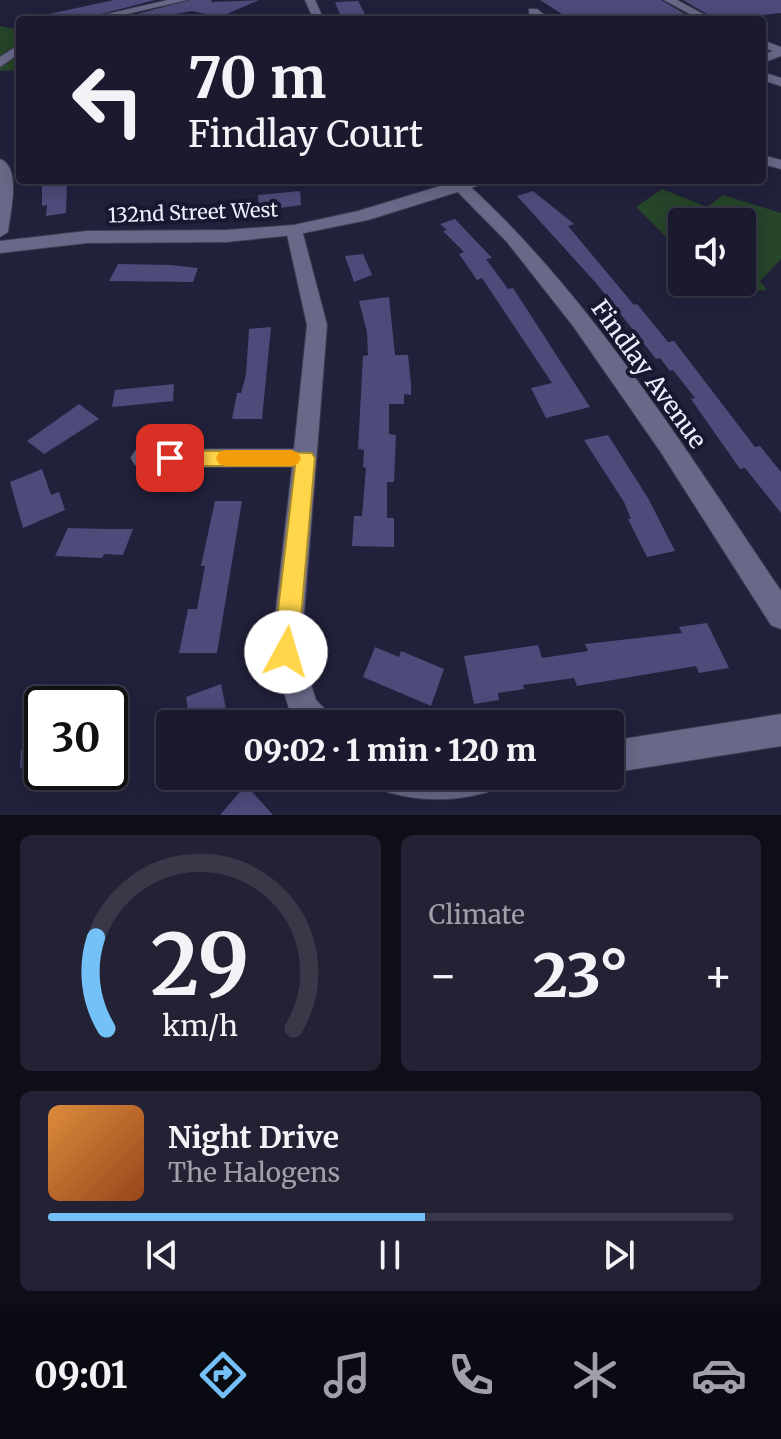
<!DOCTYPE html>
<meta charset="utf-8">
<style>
:root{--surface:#1a192d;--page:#232235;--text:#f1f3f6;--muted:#9fa0aa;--line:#383849;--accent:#73c1f6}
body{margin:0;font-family:Merriweather,serif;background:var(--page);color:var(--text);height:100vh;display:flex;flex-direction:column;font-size:30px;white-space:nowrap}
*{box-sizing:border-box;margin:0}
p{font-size:26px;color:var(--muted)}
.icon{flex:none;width:44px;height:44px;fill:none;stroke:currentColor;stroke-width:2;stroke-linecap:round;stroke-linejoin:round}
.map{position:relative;height:815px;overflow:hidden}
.drawer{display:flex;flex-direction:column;gap:20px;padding:20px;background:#0e0e19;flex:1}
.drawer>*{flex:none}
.top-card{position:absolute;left:16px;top:16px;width:750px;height:168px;border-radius:8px;box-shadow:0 4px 20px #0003,0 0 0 2px var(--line);background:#1a192d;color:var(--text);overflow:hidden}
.controls{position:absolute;left:668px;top:208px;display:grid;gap:16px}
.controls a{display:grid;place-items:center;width:88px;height:88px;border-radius:8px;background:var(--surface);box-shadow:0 4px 20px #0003,0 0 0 2px var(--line);font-size:40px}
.speed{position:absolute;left:24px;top:686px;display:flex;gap:16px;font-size:40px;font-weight:700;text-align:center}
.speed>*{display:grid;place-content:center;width:104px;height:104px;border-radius:50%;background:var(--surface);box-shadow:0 4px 20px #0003,0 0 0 2px var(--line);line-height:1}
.speed .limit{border:4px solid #111;border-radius:12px;background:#fff;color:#111}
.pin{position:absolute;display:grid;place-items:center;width:68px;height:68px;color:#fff;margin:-34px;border-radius:16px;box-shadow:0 4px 12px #0006}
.me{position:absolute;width:88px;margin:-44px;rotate:6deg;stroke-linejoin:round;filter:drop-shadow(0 0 6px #0008)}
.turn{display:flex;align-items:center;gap:28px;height:168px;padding:0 40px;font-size:36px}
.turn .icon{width:104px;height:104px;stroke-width:2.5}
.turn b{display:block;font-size:56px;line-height:68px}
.big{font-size:60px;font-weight:800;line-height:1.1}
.drawer .tile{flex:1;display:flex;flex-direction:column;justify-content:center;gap:12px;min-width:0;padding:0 28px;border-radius:12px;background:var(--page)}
.drawer .dial{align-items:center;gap:0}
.dial svg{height:208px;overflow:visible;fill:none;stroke:var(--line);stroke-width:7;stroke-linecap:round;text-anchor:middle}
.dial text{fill:var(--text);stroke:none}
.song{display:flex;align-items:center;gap:24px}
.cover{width:96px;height:96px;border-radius:12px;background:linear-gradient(135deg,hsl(30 70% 55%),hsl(20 70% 35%))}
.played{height:8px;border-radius:4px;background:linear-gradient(90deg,var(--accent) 55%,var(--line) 55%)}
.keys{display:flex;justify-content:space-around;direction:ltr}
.heat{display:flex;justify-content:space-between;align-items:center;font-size:44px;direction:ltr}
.drawer .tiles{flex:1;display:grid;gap:20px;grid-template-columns:1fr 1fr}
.tile:last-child{grid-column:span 2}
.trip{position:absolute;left:156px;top:710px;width:468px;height:80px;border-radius:8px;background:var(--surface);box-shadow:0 4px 20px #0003,0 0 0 2px var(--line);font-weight:800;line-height:80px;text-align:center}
.tab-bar{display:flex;height:128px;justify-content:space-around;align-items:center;background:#0a0a12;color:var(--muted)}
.tab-bar .icon{width:56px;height:56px}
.tab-bar .current{color:var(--accent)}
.tab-bar b{font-size:36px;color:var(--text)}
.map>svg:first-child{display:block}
.green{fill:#264529}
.building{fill:#4c4b7a}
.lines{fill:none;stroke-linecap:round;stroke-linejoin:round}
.minor-casing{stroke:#3e3c52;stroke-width:2}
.tertiary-casing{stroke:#3e3c52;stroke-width:2}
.minor{fill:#686988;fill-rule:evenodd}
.tertiary{fill:#686988;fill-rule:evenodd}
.route{fill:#ffd54a;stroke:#a68a30;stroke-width:2}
.slow{fill:#f59e0b}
.labels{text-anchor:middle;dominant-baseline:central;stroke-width:8;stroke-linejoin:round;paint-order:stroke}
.far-street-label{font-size:20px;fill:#eeeffd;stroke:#191831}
.street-label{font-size:24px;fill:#eeeffd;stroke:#191831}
</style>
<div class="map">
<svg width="781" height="815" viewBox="0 0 781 815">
<rect width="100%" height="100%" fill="#22213c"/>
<path class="green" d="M 0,26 L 20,30 L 20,70 L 0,71 Z
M 662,189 L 707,207 L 723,195 L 781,213 L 781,259 L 760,281 L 767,290 L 723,294 L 711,282 L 742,282 L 742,222 L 682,222 L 682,253 L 636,207 Z"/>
<path class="building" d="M 114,0 L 155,0 L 78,20 L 44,20 L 44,15 Z
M 190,0 L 211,0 L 212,2 L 259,0 L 220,17 L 192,11 L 142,20 L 114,20 Z
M 540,0 L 661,0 L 695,20 L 666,20 L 659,16 L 632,20 L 571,20 Z
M 683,0 L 781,0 L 781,13 L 717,20 Z
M 358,1 L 368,20 L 342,20 L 335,2 Z
M 45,180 L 67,180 L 66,213 L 46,216 L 47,205 L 42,206 L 42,184 L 46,183 Z
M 300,191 L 301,205 L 259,211 L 258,195 Z
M 533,191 L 574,224 L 568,226 L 634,305 L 637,304 L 668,342 L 674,341 L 755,447 L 760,446 L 781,472 L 781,513 L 745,468 L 740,469 L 691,399 L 695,398 L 673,370 L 670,371 L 660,358 L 656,359 L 596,283 L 517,196 Z
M 455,219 L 492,258 L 486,259 L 508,289 L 513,288 L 590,407 L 546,418 L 531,388 L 552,383 L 482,278 L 477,280 L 459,254 L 464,252 L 443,231 L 447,230 L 440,224 Z
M 363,254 L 372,275 L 354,282 L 345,256 Z
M 118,264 L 170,265 L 198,268 L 193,282 L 109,281 Z
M 389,297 L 395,355 L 408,355 L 411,384 L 411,395 L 404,394 L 404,404 L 389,404 L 389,434 L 396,435 L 394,482 L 387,482 L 387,518 L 394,518 L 394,547 L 352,546 L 354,516 L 362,516 L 366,468 L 363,467 L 364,450 L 358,449 L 363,356 L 368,355 L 367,332 L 359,301 Z
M 271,327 L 262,419 L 232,419 L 237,393 L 241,393 L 246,375 L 249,329 Z
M 174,384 L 173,401 L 112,407 L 115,390 Z
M 79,404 L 99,419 L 44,454 L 27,441 Z
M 608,435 L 648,498 L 675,551 L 647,557 L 628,519 L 631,519 L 624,502 L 584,440 Z
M 42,469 L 51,495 L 59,492 L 65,510 L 23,528 L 10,482 Z
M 215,501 L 242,501 L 217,653 L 179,653 L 188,609 L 197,609 L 205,566 L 201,566 Z
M 68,528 L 105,529 L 133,529 L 123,555 L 104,554 L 102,558 L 55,556 Z
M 707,623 L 729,668 L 699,673 L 696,666 L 577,686 L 574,678 L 523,685 L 524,689 L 498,693 L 499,700 L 474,704 L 464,656 L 538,645 L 542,658 L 588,651 L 585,644 L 682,633 L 679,627 Z
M 375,647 L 399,657 L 401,651 L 444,669 L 431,706 L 363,677 Z
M 221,684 L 228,719 L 224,720 L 225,724 L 190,724 L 186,697 Z
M 42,744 L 42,761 L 20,768 L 21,750 Z
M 246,785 L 273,815 L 220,815 Z"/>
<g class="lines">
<g class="minor-casing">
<path id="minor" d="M 168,0 L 187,0 L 101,20 L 81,20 Z
M 305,0 L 315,0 L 324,20 L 314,20 Z
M 664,0 L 677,0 L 714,20 L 701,20 Z
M 529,9 L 537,9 L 551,20 L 539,20 L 529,13 Z
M 762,40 L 781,47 L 781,54 L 762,47 Z
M 20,44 L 20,53 L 0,67 L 0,57 Z
M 762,72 L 781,78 L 781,86 L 762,80 Z
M 762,155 L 781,160 L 781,169 L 762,164 Z
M 0,159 C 22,167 10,213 8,232 L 0,237 Z
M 446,180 L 463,180 C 588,292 687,452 781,591 L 781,629 L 771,625 L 660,451 L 573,326 L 507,242 Z
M 294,225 L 302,230 L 327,325 L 301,652 L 316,700 L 329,713 L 334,724 L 296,724 L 293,721 L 271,652 L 292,467 L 143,467 L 135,465 L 131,458 L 135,451 L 143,449 L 294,449 L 307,325 L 286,230 Z
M 781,714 L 781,746 L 610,773 L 610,741 Z
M 372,776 L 503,776 L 499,788 C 462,803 413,803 376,788 Z"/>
</g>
<g class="tertiary-casing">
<path id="tertiary" d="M 781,48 L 781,56 L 762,63 L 762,55 Z
M 460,180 L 485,180 L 483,184 L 368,220 L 294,235 L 226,242 L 87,243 L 0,253 L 0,241 L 87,231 L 226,230 L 294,225 L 358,211 Z"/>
</g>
<use href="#minor" class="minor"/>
<use href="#tertiary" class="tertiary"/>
</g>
<path class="route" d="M 170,450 L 312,453 L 315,458 L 298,652 L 294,661 L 286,664 L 277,661 L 273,652 L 295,466 L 170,466 L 163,463 L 160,458 L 163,452 Z"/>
<path class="slow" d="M 226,450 L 292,450 L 298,453 L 301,458 L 298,464 L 292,466 L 226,466 L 219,464 L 216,458 L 219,452 Z"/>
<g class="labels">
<g class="far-street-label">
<text transform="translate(193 212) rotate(-2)">132nd Street West</text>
</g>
<g class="street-label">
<text transform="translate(649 374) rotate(54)">Findlay Avenue</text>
</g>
</g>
</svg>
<div class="controls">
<a><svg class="icon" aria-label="sound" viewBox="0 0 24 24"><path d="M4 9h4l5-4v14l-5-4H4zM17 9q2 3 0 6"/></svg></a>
</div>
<div class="speed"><div class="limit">30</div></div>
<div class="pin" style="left:170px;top:458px;background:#d93025"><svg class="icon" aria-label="arrive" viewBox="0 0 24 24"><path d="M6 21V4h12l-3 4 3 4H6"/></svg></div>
<svg class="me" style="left:286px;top:652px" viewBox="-20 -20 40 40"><circle r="19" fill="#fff"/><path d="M0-13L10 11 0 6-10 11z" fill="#ffd54a"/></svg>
<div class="trip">09:02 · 1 min · 120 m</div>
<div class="top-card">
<div class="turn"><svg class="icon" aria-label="left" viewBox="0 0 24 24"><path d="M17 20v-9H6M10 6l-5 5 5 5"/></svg><div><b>70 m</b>Findlay Court</div></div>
</div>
</div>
<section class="drawer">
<div class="tiles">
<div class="tile dial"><svg viewBox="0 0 100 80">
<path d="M14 69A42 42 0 1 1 86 69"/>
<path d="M14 69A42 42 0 0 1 10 34" stroke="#73c1f6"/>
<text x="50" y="56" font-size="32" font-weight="700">29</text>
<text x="50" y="72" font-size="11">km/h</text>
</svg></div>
<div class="tile"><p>Climate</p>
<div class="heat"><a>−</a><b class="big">23°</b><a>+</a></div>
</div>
<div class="tile">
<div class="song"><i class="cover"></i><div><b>Night Drive</b><p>The Halogens</p></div></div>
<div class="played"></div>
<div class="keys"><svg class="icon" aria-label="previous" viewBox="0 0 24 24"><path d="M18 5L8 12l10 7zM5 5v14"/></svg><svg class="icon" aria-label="pause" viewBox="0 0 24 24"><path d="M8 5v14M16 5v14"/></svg><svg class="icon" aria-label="next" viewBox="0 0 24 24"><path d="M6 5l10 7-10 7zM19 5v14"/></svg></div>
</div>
</div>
</section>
<nav class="tab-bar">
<b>09:01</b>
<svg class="icon current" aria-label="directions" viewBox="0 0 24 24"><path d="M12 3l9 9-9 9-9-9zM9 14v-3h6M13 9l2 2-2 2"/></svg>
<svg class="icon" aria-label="music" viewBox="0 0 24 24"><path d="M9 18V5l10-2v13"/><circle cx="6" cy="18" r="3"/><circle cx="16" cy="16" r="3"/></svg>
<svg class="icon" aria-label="phone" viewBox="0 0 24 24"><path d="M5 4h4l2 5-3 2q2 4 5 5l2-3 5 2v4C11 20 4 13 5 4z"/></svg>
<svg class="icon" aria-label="climate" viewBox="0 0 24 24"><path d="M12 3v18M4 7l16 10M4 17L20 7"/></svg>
<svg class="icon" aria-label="car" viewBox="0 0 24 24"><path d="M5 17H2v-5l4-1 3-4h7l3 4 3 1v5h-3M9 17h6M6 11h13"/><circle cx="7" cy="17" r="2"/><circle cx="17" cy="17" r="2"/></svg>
</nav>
